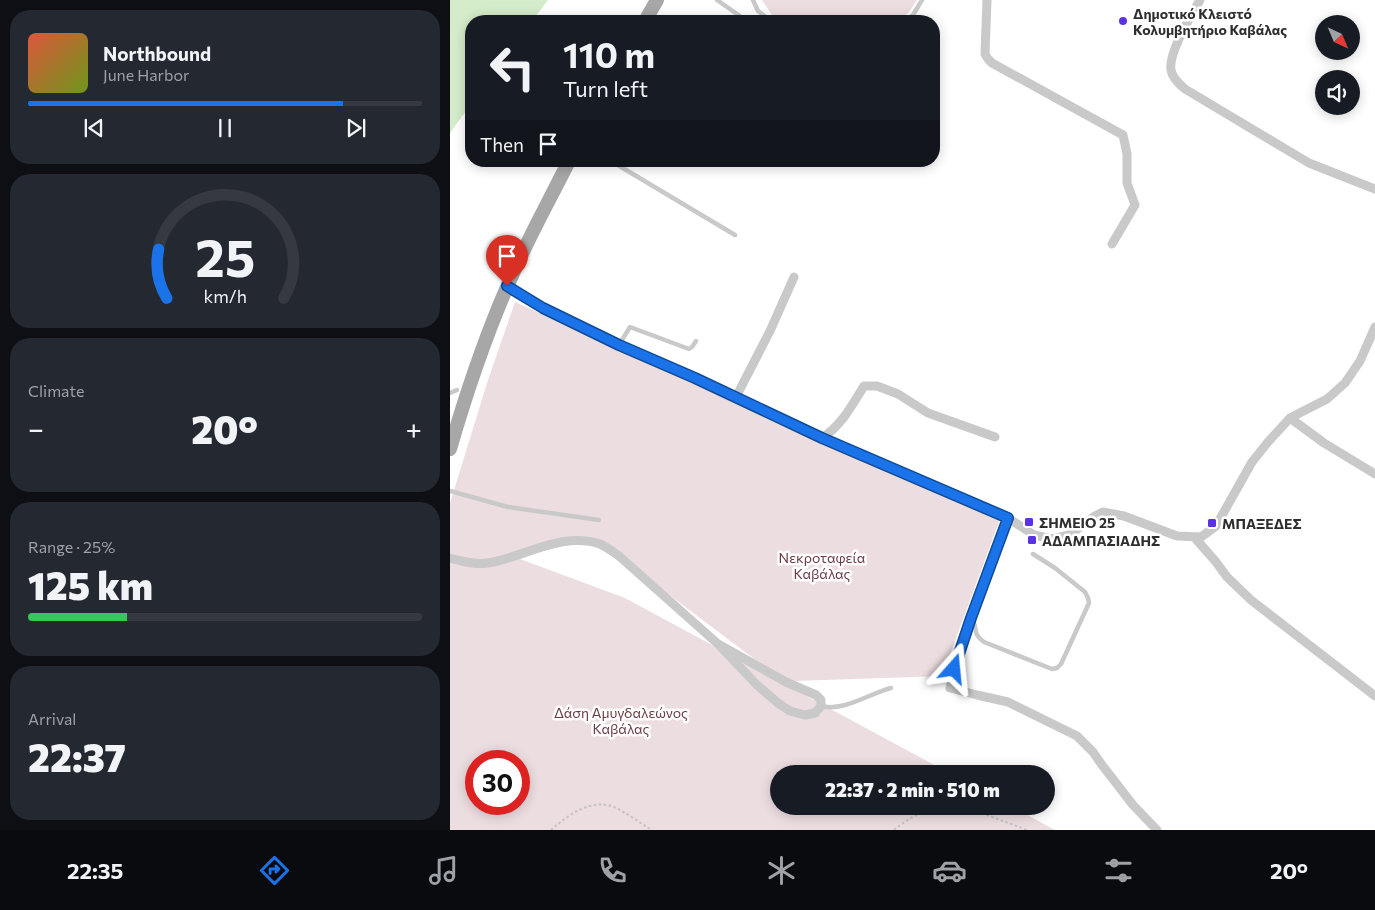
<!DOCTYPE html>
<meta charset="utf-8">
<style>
:root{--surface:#171b24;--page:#242831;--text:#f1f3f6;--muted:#9ea1a6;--line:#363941;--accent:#1a73e8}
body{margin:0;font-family:Commissioner,sans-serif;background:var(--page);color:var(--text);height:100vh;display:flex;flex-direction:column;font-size:19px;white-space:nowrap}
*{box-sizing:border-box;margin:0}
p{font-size:16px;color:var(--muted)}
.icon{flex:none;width:28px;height:28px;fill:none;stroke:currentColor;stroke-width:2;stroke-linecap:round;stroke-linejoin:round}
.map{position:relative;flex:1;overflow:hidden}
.sheet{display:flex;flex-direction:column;gap:10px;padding:10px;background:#0d0f14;width:450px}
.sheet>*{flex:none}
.hud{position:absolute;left:15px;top:15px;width:475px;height:152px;border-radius:20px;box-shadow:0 2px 12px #0003;background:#171b24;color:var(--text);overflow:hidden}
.needle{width:32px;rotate:136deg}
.tools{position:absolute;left:865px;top:15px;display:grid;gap:10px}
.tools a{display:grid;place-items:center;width:45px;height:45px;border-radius:50%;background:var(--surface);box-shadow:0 2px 12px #0003;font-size:25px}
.speed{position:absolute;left:15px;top:750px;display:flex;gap:10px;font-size:25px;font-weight:700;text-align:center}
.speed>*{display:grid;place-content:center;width:65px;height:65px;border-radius:50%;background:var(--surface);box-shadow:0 2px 12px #0003;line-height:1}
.speed .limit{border:8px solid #d22;background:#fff;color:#111}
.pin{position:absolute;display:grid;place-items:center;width:42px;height:42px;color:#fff;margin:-51px -21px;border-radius:50% 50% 50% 0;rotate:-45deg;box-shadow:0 0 5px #0007}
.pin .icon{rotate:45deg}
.me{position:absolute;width:55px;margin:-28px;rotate:18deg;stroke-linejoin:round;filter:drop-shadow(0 0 4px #0008)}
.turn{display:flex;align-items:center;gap:18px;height:105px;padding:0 15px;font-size:22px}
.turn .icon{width:65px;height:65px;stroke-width:2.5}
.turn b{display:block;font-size:35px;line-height:42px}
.then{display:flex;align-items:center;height:48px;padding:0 15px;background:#0003;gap:10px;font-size:19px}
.big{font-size:38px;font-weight:800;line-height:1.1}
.sheet .widget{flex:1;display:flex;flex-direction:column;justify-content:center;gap:8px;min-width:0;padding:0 18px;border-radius:20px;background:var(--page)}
.sheet .dial{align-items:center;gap:0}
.dial svg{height:130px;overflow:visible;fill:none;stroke:var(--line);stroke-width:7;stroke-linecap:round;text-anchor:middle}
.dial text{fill:var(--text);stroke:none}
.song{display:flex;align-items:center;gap:15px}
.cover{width:60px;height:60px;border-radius:8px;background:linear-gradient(135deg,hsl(10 70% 55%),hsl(80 70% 35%))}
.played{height:5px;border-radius:2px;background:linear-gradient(90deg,var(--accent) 80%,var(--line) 80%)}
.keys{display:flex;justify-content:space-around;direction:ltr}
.heat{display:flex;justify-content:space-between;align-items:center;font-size:28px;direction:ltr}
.charge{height:8px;border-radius:4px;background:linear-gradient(90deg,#34c759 25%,var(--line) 0)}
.trip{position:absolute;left:320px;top:765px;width:285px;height:50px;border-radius:25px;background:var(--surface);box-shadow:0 2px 12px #0003;font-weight:800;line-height:50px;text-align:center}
.tabs{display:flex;height:80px;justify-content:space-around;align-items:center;background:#090b0e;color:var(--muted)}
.tabs .icon{width:35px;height:35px}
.tabs .on{color:var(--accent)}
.tabs b{font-size:22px;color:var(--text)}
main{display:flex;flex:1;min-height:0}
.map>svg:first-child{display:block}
.green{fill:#ecdde1;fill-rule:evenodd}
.water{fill:#d4ecc9}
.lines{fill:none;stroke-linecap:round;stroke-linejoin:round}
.path{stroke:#c3c3c3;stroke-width:2;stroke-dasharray:2.5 2.5;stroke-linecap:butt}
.service{stroke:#c9c9c9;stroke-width:4.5}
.minor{stroke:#c9c9c9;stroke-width:9}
.primary{stroke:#a7a7a7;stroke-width:14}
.route-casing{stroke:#114b97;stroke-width:12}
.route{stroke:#1a73e8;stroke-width:9}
.poi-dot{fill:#5932e5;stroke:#fff;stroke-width:2}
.labels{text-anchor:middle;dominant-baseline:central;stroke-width:5;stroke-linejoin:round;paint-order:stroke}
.poi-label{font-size:14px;font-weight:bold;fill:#2f2f2f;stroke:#fff;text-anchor:start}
.park-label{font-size:14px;fill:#6b3c45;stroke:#fff}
</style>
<main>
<section class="sheet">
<div class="widget">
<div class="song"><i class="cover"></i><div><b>Northbound</b><p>June Harbor</p></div></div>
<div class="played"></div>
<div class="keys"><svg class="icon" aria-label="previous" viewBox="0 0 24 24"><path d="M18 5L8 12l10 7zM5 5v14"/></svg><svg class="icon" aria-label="pause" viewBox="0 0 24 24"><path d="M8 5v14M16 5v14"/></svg><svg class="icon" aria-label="next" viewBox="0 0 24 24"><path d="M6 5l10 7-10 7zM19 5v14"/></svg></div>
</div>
<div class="widget dial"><svg viewBox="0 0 100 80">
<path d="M14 69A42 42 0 1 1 86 69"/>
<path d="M14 69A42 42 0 0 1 9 39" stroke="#1a73e8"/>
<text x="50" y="56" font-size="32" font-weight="700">25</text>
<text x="50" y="72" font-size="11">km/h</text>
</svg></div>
<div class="widget"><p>Climate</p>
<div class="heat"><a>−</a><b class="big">20°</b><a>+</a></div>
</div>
<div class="widget"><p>Range · 25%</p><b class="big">125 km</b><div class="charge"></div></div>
<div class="widget"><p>Arrival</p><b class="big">22:37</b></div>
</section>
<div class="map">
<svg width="925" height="830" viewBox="0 0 925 830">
<rect width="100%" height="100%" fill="#fff"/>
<path class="green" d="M 312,0 L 467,0 L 459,12 L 448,21 L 328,21 L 322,15 Z
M 65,302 L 550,519 L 492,676 L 345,681 L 323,673 L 161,551 L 136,537 L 62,556 L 175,598 L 501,774 L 329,774 L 329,806 L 561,806 L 605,830 L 0,830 L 0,503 L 38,380 ZM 26,761 L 69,761 L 69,804 L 26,804 Z"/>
<path class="water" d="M 0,0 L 98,0 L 82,21 L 21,21 L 21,104 L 0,133 Z"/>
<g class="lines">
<path class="path" d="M 508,806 L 521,809 L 577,830
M 101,830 C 118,815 141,798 164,807 C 177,813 190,823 202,830
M 444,830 C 460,817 475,809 496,806"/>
<path class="service" d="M 267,0 L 297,21
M 303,0 L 308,11 L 321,21
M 455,21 L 463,15 L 472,0
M 161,161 L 285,235
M 169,345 L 180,327 L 239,349 L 242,347 L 246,341
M 0,393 L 7,390
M 0,491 L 58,507 L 149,520
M 521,618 C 529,628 521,633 534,642 L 602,669 L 607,668 L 611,664 L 639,603 L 638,598 L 635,592 L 605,568 L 583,554
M 371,706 C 394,712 418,694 441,688"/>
<path class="minor" d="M 537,0 L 535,54 L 538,59 L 542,63 L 673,135 L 677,154 L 677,183 L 685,205 L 662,244
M 750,0 C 741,16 718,53 721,70 C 722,77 729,84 735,89 L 859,163 L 925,189
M 57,286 L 93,308 L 169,345 L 245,378 L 372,438 L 538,509 L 558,518 L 584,535 L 602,539 L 619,535 L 645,516 L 653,512 L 674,516 L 727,536 L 751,537 L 766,526 L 802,462 L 818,442 L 840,418 L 877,399 L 895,383 L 910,361 L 925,327
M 286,397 L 320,331 L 344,277
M 840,418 L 874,443 L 925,474
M 372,438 C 392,425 402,405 414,386 L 427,386 L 448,394 L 478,413 L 545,437
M 558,518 C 537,574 513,630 500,688 L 527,695 L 558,702 L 627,736 L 643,752 L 652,765 L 683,805 L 707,830
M 745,538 L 766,562 L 777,577 L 801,600 L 925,696
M 0,558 C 12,561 25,565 38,563 C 75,557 112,531 150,544 C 157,547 163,552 169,556 L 268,644 L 307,685 L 328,703 L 340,711 L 355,715 L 365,713 L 371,706 L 371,700 L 366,695 L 336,682 L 268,644"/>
<path class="primary" d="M 195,21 L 207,0
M 0,449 C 16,394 34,340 57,287 C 75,244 98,203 119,161"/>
</g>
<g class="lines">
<g class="route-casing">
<path id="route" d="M 57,286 L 93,308 L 169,345 L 245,378 L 372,438 L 558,518 L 521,618 L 504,669"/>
</g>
<use href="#route" class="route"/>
</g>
<g class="poi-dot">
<circle cx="673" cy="21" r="5"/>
<rect x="574" y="517" width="10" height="10" rx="2.5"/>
<rect x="757" y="518" width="10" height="10" rx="2.5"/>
<rect x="577" y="535" width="10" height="10" rx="2.5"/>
</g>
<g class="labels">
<g class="poi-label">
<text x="683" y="13">Δημοτικό Κλειστό<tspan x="683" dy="16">Κολυμβητήριο Καβάλας</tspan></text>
<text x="589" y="522">ΣΗΜΕΙΟ 25</text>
<text x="772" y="523">ΜΠΑΞΕΔΕΣ</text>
<text x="592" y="540">ΑΔΑΜΠΑΣΙΑΔΗΣ</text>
</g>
<g class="park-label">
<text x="372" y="557">Νεκροταφεία<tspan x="372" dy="16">Καβάλας</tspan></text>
<text x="171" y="712">Δάση Αμυγδαλεώνος<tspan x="171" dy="16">Καβάλας</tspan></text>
</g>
</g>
</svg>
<div class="tools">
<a><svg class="needle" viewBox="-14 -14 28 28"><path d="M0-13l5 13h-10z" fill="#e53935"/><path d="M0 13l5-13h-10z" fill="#9ea1a6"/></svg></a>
<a><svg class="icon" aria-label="sound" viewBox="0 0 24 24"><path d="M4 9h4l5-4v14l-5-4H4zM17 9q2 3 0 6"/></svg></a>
</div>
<div class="speed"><div class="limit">30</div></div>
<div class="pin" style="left:57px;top:286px;background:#d93025"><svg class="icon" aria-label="arrive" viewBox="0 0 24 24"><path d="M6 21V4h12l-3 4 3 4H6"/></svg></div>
<svg class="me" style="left:504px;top:669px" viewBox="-20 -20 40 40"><path d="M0-17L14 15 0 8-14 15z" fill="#1a73e8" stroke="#fff" stroke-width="4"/></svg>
<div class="trip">22:37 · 2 min · 510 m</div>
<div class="hud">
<div class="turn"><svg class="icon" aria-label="left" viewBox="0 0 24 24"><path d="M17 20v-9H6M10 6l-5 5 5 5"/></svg><div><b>110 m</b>Turn left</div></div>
<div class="then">Then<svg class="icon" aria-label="arrive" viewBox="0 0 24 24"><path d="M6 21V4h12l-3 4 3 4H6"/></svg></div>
</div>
</div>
</main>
<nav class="tabs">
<b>22:35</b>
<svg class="icon on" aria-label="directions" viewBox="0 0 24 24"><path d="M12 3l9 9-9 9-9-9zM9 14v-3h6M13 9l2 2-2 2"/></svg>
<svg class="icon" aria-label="music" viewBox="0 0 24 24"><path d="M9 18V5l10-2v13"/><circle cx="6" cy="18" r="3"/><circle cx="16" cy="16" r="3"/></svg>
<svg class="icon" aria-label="phone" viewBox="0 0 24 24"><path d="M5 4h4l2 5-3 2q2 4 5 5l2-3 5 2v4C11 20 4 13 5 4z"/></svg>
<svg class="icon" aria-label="climate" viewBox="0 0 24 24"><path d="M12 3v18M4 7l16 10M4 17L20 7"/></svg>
<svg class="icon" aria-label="car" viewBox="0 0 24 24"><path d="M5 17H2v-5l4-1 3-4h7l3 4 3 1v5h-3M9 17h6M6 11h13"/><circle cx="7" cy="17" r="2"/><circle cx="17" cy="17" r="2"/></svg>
<svg class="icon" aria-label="filters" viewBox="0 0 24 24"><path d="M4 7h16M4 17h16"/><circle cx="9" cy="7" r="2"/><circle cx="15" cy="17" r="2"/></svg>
<b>20°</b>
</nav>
